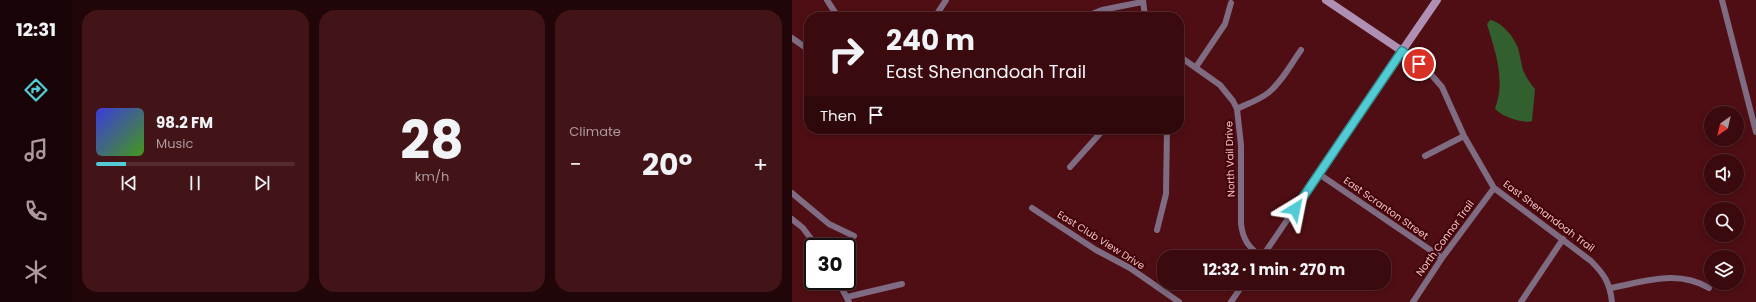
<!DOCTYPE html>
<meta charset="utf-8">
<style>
:root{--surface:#3b0a0e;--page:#421317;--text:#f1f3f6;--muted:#ac9a9e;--line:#542b2e;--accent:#51ccd5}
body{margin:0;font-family:Poppins,sans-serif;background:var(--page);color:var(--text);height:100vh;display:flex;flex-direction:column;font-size:15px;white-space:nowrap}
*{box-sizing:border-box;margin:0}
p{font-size:13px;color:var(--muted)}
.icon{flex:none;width:22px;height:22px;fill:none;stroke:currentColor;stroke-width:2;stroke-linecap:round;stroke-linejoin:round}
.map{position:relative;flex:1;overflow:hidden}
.details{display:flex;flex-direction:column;gap:10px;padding:10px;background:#200608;width:720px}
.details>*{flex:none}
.banner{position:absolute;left:12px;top:12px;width:380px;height:122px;border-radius:16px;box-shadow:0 2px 6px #0003,0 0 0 1px var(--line);background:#3b0a0e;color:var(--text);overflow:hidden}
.needle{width:26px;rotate:214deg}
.buttons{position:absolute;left:912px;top:106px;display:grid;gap:8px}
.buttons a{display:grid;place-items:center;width:40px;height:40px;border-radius:50%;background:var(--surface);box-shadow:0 2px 6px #0003,0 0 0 1px var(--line);font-size:20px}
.speed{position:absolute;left:12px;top:238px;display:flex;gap:8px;font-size:20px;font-weight:700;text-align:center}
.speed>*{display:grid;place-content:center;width:52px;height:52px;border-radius:50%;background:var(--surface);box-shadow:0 2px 6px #0003,0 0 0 1px var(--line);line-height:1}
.speed .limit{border:2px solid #111;border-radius:6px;background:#fff;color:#111}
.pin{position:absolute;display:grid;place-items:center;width:34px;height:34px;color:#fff;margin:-17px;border:2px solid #fff;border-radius:50%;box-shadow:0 1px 4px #0007}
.me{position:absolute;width:44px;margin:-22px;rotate:35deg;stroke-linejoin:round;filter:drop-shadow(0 0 3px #0008)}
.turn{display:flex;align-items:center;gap:14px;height:84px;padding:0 16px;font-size:18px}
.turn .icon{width:52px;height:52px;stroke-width:2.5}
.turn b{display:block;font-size:28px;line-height:34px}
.then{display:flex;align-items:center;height:38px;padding:0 16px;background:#0003;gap:8px;font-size:15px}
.big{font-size:30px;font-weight:700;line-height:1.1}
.details .card{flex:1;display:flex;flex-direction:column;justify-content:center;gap:6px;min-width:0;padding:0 14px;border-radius:16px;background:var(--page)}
.details .dial{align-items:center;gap:0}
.dial b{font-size:52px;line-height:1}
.song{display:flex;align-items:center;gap:12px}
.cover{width:48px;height:48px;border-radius:6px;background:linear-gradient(135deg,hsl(240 70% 55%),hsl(100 70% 35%))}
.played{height:4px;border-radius:2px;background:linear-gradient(90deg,var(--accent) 15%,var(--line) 15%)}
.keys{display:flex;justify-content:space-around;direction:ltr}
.heat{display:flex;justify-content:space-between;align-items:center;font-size:22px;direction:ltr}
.details .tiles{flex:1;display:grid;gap:10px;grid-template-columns:repeat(3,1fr)}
.trip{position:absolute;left:365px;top:250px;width:234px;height:40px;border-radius:16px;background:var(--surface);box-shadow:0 2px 6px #0003,0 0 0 1px var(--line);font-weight:700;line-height:40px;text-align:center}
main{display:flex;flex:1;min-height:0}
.dock{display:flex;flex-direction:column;width:72px;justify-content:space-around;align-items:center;background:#180406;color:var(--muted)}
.dock .icon{width:28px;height:28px}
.dock .active{color:var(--accent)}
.dock b{font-size:18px;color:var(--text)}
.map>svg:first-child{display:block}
.water{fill:#325f2e}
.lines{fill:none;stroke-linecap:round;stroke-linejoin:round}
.minor{stroke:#7f6b82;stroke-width:6}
.secondary{stroke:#af8fb3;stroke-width:8}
.route-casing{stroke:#35858a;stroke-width:10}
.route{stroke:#51ccd5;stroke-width:7}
.labels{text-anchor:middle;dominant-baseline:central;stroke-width:4;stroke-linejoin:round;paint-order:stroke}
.street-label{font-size:10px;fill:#f0c6c4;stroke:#430209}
</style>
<main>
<nav class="dock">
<b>12:31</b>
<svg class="icon active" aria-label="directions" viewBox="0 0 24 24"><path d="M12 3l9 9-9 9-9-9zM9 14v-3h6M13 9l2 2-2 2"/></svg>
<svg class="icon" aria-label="music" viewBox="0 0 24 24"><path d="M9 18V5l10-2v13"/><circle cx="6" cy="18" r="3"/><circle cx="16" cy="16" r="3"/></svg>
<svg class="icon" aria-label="phone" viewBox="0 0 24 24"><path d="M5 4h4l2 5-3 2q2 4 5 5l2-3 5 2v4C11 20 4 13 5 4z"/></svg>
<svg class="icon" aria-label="climate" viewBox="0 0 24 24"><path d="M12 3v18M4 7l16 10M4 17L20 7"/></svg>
</nav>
<section class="details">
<div class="tiles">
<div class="card">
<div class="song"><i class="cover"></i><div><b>98.2 FM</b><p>Music</p></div></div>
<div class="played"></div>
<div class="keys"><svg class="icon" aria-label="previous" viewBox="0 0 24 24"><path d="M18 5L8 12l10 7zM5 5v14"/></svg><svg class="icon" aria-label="pause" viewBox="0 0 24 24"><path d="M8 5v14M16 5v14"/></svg><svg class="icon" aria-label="next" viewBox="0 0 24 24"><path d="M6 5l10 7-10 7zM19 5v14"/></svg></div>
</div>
<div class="card dial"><b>28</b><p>km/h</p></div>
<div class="card"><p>Climate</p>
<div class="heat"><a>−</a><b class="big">20°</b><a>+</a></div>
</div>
</div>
</section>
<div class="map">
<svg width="964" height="302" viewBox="0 0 964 302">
<rect width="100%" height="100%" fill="#4f0e13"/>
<path class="water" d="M 698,20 C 710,22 722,37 726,48 C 728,55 729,63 731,70 C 734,77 738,83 743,89 L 740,121 C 732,124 707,116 703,108 C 714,81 703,51 695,24 Z"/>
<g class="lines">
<path class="minor" d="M 35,0 L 46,17
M 351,0 L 353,17
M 930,0 L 964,132
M 143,17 L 154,0
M 292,17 L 310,10 L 350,2
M 0,38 L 17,50
M 387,56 L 428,85 L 441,101 L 445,109 L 449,145 L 449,224 C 451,240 457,248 470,257
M 404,67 L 433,24 L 439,3
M 445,109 C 455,104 467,100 476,93 C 490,82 499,64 509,50
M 633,156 L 672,136
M 278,167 L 312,129
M 527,174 L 650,258
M 0,193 L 37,224 L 62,236
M 240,208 L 304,250 L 338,268 L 387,302
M 0,219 L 11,228 L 25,247
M 365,230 L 374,194 L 375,129
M 470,257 L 610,51 L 636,71 L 650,87 L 672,136 L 702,188 L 799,261 C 812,274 818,283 820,302
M 46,281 L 57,302
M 818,288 C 852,282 885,269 917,288
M 55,297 L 110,284
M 439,302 L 452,283
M 621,302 L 650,258 L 702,188
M 729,302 L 771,239"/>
<path class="secondary" d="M 534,0 L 610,51 L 645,0"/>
</g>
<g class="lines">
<g class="route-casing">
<path id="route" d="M 503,209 L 610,51 L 627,64"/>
</g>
<use href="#route" class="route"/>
</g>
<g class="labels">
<g class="street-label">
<text transform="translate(438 159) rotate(-92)">North Vail Drive</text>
<text transform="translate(594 208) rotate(35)">East Scranton Street</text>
<text transform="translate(757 216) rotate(37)">East Shenandoah Trail</text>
<text transform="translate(653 238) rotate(-54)">North Connor Trail</text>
<text transform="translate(309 240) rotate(32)">East Club View Drive</text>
</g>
</g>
</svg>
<div class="buttons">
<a><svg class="needle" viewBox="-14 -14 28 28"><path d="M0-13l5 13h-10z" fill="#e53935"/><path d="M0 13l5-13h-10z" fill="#ac9a9e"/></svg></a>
<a><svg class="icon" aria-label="sound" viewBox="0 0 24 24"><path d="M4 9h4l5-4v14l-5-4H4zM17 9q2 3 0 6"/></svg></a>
<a><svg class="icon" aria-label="search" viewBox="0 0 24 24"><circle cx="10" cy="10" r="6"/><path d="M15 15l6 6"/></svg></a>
<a><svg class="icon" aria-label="layers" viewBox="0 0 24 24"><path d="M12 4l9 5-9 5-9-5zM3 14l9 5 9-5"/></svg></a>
</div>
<div class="speed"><div class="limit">30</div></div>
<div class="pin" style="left:627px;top:64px;background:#d93025"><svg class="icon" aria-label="arrive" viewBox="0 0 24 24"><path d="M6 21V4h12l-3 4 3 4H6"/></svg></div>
<svg class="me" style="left:503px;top:209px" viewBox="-20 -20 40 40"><path d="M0-17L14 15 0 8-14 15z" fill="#51ccd5" stroke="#fff" stroke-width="4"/></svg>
<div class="trip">12:32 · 1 min · 270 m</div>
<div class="banner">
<div class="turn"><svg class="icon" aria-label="right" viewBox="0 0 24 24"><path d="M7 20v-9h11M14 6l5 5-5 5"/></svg><div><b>240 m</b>East Shenandoah Trail</div></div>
<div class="then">Then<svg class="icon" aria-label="arrive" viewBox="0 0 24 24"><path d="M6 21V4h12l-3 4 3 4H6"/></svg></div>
</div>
</div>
</main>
